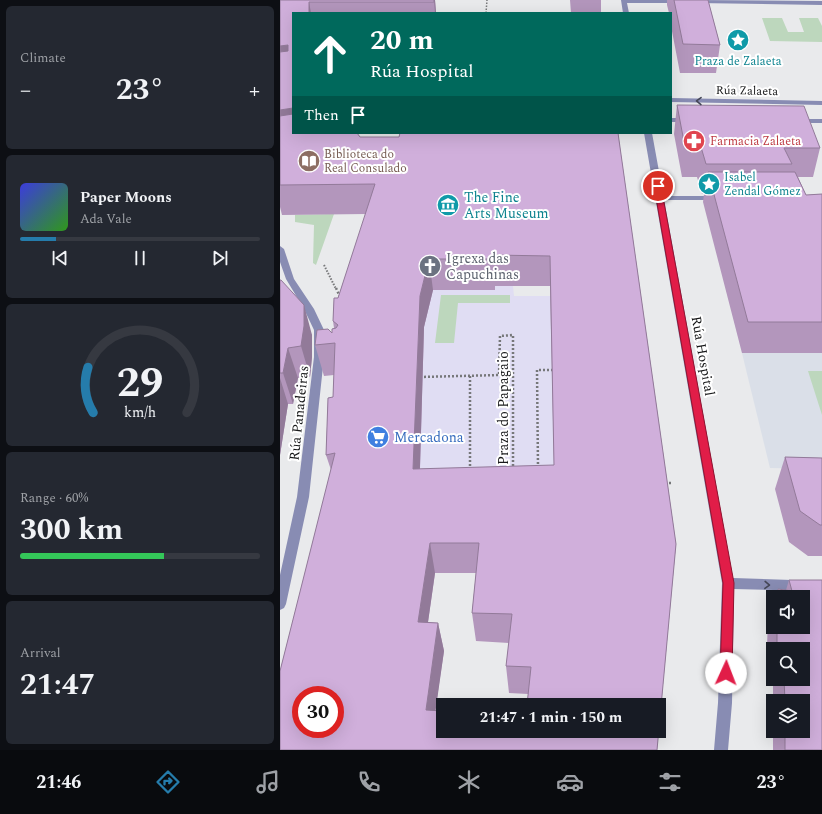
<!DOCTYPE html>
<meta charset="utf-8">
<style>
:root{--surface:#171b24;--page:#242831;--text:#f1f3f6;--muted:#9ea1a6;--line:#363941;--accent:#257cab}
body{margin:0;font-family:Spectral,serif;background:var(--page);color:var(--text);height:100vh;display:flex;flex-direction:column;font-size:15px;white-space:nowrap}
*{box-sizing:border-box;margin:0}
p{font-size:13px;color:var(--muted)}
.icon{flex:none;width:22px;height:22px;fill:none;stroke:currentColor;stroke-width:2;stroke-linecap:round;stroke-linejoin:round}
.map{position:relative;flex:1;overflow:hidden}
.sheet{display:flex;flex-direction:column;gap:6px;padding:6px;background:#0d0f14;width:280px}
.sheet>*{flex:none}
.banner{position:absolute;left:12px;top:12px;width:380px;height:122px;border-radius:0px;box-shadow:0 4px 16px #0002;background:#00695c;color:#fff;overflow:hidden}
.fabs{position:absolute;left:486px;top:590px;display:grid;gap:8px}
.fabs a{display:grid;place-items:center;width:44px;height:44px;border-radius:0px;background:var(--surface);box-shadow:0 4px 16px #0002;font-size:20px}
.speed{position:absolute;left:12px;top:686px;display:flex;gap:8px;font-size:20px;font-weight:700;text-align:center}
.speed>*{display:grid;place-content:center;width:52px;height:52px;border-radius:50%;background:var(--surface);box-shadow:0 4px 16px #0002;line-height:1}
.speed .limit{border:6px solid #d22;background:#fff;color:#111}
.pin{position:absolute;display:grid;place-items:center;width:34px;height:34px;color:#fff;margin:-17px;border:2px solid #fff;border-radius:50%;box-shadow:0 1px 4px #0007}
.me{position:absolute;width:44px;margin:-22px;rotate:2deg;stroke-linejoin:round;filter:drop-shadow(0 0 3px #0008)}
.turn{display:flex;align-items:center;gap:14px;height:84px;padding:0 12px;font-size:18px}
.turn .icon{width:52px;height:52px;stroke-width:2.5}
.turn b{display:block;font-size:28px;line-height:34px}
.then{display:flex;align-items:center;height:38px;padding:0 12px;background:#0003;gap:8px;font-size:15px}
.big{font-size:30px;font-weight:700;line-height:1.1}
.sheet .widget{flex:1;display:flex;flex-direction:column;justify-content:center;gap:6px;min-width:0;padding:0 14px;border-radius:6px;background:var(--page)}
.sheet .dial{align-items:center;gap:0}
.dial svg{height:104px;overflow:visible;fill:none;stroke:var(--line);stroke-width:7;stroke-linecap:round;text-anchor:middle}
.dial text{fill:var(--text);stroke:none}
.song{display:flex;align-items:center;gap:12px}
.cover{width:48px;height:48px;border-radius:6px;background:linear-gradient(135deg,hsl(240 70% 55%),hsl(110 70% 35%))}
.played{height:4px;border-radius:2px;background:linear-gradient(90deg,var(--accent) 15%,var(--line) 15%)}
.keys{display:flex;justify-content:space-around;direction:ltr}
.heat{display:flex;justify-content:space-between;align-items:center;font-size:22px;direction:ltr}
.charge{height:6px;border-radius:3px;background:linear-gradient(90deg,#34c759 60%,var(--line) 0)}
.trip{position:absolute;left:156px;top:698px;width:230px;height:40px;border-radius:0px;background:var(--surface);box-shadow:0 4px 16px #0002;font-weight:700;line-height:40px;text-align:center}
.dock{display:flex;height:64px;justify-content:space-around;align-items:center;background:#090b0e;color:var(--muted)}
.dock .icon{width:28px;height:28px}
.dock .on{color:var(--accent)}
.dock b{font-size:18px;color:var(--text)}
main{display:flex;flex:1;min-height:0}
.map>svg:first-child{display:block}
.commercial{fill:#e0ddf3}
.built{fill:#dadfe8}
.green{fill:#bdd7bd}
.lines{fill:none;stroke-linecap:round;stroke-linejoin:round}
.path-far2{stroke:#767779;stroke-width:1.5;stroke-dasharray:1.5 1.5;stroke-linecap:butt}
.path-far1{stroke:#767779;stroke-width:2;stroke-dasharray:1.5 1.5;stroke-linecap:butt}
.path{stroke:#767779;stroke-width:2.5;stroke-dasharray:2 2;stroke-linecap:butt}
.pedestrian{fill:#888cb3;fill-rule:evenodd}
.minor{fill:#888cb3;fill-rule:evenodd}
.wall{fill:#b396bc;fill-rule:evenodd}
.shaded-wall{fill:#927a99}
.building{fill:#d0afdb;stroke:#927a99;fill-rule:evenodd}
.oneway{stroke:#454757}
.route{fill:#e11d48;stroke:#92132f}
.labels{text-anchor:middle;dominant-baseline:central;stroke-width:4;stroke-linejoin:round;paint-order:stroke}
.far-culture-label{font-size:12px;fill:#0d838f;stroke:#fff}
.far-street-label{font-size:12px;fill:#18191a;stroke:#fff}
.far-health-label{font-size:12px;fill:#be3a42;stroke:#fff;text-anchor:start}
.far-education-label{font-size:12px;fill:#785e54;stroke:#fff;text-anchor:start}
.culture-label{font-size:14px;fill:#0d838f;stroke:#fff;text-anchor:start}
.worship-label{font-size:14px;fill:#5b616d;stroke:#fff;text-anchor:start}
.street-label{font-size:14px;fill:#18191a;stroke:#fff}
.shop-label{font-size:14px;fill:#366cbe;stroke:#fff;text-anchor:start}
</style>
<main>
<section class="sheet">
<div class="widget"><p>Climate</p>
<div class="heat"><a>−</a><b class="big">23°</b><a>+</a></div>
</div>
<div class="widget">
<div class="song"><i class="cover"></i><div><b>Paper Moons</b><p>Ada Vale</p></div></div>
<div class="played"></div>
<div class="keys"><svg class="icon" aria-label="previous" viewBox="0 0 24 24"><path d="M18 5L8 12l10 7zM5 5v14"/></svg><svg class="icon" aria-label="pause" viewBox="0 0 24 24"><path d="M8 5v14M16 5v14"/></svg><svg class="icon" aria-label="next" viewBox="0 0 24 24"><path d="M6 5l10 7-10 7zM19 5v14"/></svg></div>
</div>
<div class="widget dial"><svg viewBox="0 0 100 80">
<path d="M14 69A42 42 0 1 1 86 69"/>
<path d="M14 69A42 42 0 0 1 10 34" stroke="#257cab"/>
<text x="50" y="56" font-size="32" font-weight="700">29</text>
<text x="50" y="72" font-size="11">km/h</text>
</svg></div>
<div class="widget"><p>Range · 60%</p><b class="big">300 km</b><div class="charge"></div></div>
<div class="widget"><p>Arrival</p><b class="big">21:47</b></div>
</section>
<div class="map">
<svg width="542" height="750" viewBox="0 0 542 750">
<rect width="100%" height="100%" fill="#e9eaec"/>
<path class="commercial" d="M 215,286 L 233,286 L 234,296 L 271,296 L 388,551 L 48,548 L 77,289 L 215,290 Z"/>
<path class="built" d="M 542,215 L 542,469 L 490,468 L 451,308 Z"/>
<path class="green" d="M 482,18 L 502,18 L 508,32 L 524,32 L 519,18 L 538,18 L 542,26 L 542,42 L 490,41 Z
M 54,214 L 36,265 L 33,263 L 34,225 L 15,222 L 15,215 Z
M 161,295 L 230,295 L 230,303 L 178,303 L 174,343 L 155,343 Z
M 528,371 L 542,371 L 542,415 Z"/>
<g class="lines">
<path class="path-far2" d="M 206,13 L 207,0"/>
<path class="path-far1" d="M 44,265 L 56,289"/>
<path class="path" d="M 56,288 L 60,297
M 190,376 L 190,471
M 140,377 L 219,375 L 220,336 L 233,335 L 233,468
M 258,468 L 257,370 L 274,370
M 385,483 L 391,483"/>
<path class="pedestrian" d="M 377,196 L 436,196 L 440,198 L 436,200 L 377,200 Z"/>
<path class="minor" d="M 341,0 L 402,0 L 403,1 L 400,3 L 347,3 L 349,13 L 343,13 Z
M 414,0 L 542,1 L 542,5 L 416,3 L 414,2 Z
M 391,98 L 542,101 L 542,105 L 391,102 Z
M 391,118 L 409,118 L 413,120 L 409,122 L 391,122 Z
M 542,119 L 542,123 L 517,123 L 513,121 L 517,119 Z
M 364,133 L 372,133 L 453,578 L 542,581 L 542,591 L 454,589 L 452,703 L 448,750 L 434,750 L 438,703 L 442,583 Z
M 0,246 L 4,249 L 14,279 L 34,309 L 44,330 L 44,357 L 29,497 L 6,604 L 4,608 L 0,610 L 0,575 L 17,497 L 34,357 L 34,330 L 24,309 L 6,279 L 0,262 Z"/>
</g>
<path class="wall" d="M 0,0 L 155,0 L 156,13 L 13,13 L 13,133 L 77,133 L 80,137 L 119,137 L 120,133 L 338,133 L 396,544 L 377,750 L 0,750 L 0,671 L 51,470 L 46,455 L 48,398 L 53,397 L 54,375 L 44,376 L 35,345 L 37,330 L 48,329 L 52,333 L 52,329 L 54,328 L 53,321 L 54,298 L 58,298 L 86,214 L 2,215 L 0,207 ZM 215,286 L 270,286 L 274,466 L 140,469 L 144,327 L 153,290 L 215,290 ZM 155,573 L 196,573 L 192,613 L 196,641 L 229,643 L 226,666 L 229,693 L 248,694 L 247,705 L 379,705 L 379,731 L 163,731 L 163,711 L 155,711 L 164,651 L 158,623 L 148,622 ZM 21,695 L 55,695 L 55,729 L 21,729 Z
M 290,0 L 321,0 L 321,13 L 291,13 Z
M 387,0 L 428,0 L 440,45 L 436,73 L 400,73 L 391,26 L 391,13 L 389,13 L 387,5 Z
M 397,105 L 540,148 L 533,177 L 518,177 L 526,195 L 542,194 L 542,353 L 462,353 L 423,202 L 424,194 L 422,194 L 417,177 L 402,177 L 394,134 Z
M 0,280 L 32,335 L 32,357 L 30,377 L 18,378 L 13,404 L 8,404 L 0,455 Z
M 505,457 L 542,458 L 542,556 L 528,556 L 509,542 L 495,489 Z
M 509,580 L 542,580 L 542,750 L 493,750 L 493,676 L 486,675 L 488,618 L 493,603 L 493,627 L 523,627 L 523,597 L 495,597 L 498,589 L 506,590 ZM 493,649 L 523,649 L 523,679 L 493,679 ZM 493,701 L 523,701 L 523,731 L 493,731 Z"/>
<path class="shaded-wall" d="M 154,0 L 155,0 L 156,13 L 155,13 Z
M 29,2 L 31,13 L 29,13 Z
M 8,45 L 13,67 L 0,74 L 0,46 Z
M 13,108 L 13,133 L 0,139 L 0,110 Z
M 149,259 L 153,290 L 144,327 L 139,500 L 133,469 L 140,296 Z
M 24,305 L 32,335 L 32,357 L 30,377 L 21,346 Z
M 8,348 L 18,378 L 13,404 L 3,373 Z
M 0,378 L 8,404 L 0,455 Z
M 150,543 L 155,573 L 144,650 L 138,622 Z
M 158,623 L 164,651 L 152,736 L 146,710 Z"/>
<path class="building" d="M 0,0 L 154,0 L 154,2 L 29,2 L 29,13 L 13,13 L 13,108 L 0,110 L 0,52 L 8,51 L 8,45 L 0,46 Z
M 394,0 L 428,0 L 440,45 L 403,44 Z
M 397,105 L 524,106 L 540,148 L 504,148 L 512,164 L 426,164 L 421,147 L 405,147 Z
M 13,114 L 13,133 L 77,133 L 80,137 L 119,137 L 120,133 L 338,133 L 396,544 L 377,750 L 0,750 L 0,671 L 55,453 L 46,455 L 48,398 L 53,397 L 55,343 L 35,345 L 37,330 L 48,329 L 52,333 L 52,329 L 56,328 L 58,325 L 53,321 L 54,298 L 58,298 L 95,184 L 0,185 L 0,116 ZM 213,255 L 270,256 L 274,465 L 133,469 L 140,296 L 149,259 L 213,259 ZM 150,543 L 199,543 L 192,613 L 232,614 L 226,666 L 251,667 L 247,705 L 379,705 L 379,731 L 163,731 L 163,711 L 146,710 L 158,623 L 138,622 ZM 21,695 L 55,695 L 55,729 L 21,729 Z
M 428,172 L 515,172 L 526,195 L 542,194 L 542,322 L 468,322 Z
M 0,280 L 1,280 L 24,305 L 24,326 L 21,346 L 8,348 L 3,373 L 0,373 Z
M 505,457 L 542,458 L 542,525 L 540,525 L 520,511 Z
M 509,580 L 542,580 L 542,750 L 505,750 L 505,731 L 523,731 L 523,701 L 505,701 L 504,679 L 523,679 L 523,649 L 504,649 L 504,648 L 497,647 L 497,627 L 523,627 L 523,597 L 498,597 L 498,589 L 512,591 Z"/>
<defs><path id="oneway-chevron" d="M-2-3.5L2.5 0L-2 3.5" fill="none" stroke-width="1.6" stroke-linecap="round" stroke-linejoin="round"/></defs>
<g class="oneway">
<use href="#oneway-chevron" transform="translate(419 101) rotate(-179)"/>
<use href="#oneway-chevron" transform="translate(487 585) rotate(2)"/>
</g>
<path class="route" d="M 378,183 L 381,186 L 454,583 L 452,673 L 450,677 L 446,679 L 442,677 L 440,673 L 443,583 L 374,186 Z"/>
<defs>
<g id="sight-disc" transform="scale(1.15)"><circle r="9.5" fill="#0f9aa8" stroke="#fff"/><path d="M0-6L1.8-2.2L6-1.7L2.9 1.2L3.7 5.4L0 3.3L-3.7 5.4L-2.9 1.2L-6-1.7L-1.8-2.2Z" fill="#fff"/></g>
<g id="pharmacy-disc" transform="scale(1.15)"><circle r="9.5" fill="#e0444e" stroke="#fff"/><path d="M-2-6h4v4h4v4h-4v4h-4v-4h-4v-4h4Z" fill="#fff"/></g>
<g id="library-disc" transform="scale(1.15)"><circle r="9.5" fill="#8d6e63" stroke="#fff"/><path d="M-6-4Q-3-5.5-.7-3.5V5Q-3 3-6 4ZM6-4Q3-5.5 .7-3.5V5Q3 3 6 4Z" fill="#fff"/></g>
<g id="museum-disc" transform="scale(1.15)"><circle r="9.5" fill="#0f9aa8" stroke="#fff"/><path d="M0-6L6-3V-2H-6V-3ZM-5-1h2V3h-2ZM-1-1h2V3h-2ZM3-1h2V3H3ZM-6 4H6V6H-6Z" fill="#fff"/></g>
<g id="church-disc" transform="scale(1.15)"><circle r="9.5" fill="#6b7280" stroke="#fff"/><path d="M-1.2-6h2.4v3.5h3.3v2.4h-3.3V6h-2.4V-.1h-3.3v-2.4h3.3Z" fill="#fff"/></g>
<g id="supermarket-disc" transform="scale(1.15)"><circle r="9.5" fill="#3f7fe0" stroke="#fff"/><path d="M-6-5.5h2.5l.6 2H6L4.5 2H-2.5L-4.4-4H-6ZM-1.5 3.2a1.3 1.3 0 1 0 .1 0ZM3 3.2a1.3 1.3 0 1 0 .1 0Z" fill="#fff"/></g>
</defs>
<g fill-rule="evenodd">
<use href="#sight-disc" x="458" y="40"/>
<use href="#pharmacy-disc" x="414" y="141"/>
<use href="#library-disc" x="29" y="161"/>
<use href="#sight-disc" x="429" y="184"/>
<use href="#museum-disc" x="168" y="205"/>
<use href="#church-disc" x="150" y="266"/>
<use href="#supermarket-disc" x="98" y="437"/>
</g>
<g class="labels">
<g class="far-culture-label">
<text x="458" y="61">Praza de Zalaeta</text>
<text x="444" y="177" text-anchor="start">Isabel<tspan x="444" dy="14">Zendal Gómez</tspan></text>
</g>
<g class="far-street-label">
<text transform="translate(467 91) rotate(1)">Rúa Zalaeta</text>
</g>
<g class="far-health-label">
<text x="430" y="141">Farmacia Zalaeta</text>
</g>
<g class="far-education-label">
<text x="44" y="154">Biblioteca do<tspan x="44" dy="14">Real Consulado</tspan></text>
</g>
<g class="culture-label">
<text x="184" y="197">The Fine<tspan x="184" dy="16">Arts Museum</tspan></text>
</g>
<g class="worship-label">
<text x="166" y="258">Igrexa das<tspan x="166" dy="16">Capuchinas</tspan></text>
</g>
<g class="street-label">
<text transform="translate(423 356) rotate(80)">Rúa Hospital</text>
<text transform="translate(223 408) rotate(-90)">Praza do Papagaio</text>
<text transform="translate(19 413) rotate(-84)">Rúa Panadeiras</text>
</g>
<g class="shop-label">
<text x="114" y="437">Mercadona</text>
</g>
</g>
</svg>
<div class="fabs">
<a><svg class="icon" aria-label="sound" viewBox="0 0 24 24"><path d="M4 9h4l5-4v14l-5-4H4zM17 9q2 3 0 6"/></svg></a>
<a><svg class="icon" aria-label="search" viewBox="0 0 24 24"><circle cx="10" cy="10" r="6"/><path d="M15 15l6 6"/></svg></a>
<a><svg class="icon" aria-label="layers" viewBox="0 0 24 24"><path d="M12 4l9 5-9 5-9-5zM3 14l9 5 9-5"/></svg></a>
</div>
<div class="speed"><div class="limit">30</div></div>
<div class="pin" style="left:378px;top:186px;background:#d93025"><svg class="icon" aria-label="arrive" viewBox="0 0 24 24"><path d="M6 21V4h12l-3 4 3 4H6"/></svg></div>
<svg class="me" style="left:446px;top:673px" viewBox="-20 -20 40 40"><circle r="19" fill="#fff"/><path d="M0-13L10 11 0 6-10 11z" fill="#e11d48"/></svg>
<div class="trip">21:47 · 1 min · 150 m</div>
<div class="banner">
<div class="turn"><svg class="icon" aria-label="ahead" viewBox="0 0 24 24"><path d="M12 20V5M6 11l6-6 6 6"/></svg><div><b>20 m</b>Rúa Hospital</div></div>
<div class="then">Then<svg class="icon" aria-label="arrive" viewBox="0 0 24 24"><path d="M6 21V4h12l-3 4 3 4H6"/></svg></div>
</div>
</div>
</main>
<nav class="dock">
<b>21:46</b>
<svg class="icon on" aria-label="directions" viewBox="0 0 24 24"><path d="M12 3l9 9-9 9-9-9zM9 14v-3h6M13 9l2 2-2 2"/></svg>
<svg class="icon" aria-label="music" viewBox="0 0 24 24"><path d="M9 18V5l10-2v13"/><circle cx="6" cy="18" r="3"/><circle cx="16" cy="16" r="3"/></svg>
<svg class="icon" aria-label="phone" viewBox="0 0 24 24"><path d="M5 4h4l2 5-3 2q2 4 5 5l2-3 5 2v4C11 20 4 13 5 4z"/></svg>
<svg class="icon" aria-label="climate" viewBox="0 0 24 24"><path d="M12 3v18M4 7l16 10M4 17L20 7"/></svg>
<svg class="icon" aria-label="car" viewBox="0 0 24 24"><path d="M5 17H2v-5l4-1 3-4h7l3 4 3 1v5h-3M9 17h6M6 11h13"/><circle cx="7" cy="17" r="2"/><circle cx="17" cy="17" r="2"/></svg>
<svg class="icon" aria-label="filters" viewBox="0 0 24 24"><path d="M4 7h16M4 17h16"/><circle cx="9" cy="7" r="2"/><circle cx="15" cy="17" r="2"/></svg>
<b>23°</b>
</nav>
